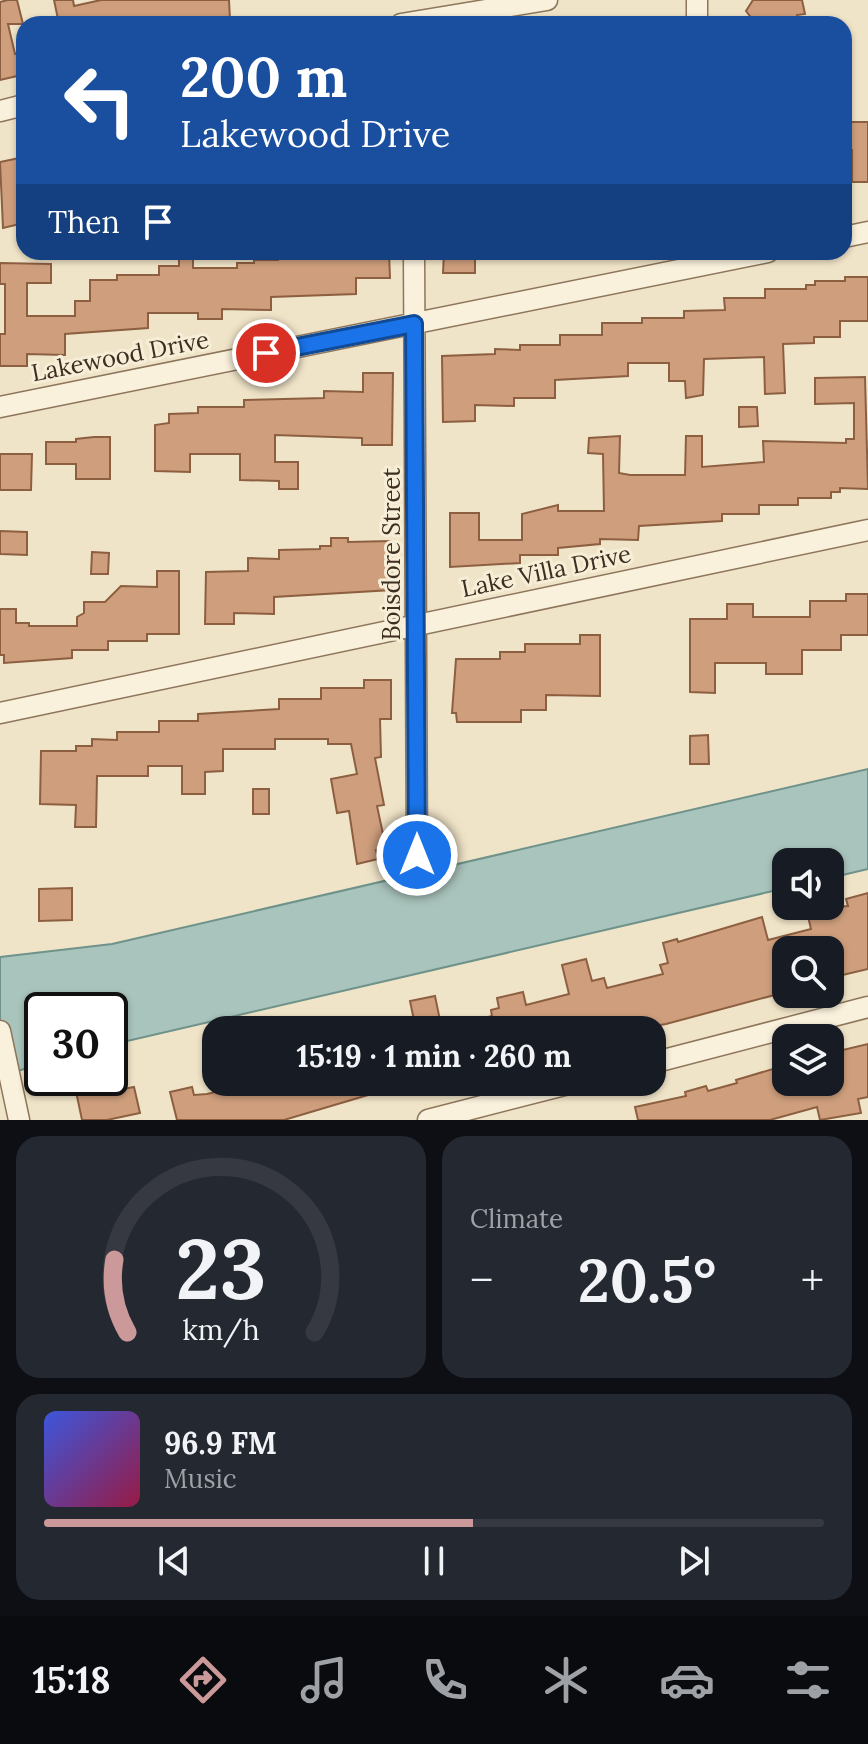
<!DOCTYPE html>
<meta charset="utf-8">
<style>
:root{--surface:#171b24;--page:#242831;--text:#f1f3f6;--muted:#9ea1a6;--line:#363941;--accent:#cc999b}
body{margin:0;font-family:Lora,serif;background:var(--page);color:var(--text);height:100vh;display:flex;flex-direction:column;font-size:30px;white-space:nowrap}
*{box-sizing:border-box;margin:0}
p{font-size:26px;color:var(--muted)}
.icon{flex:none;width:44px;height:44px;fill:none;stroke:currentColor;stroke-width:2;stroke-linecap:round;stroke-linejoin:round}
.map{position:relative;height:1120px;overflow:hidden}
.side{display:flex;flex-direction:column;gap:16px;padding:16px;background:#0d0f14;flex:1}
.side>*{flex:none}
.banner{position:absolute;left:16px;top:16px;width:836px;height:244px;border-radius:24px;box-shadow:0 2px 6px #0004;background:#1a4fa0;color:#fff;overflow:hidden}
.buttons{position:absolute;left:772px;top:848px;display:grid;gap:16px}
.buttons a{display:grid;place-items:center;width:72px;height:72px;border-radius:16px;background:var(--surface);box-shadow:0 2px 6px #0004;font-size:40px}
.speed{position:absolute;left:24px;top:992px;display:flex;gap:16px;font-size:40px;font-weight:700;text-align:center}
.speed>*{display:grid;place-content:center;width:104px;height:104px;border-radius:50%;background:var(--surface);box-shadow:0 2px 6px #0004;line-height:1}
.speed .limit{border:4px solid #111;border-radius:12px;background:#fff;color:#111}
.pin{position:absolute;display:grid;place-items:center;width:68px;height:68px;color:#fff;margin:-34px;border:4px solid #fff;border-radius:50%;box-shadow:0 2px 8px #0007}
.me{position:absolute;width:88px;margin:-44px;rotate:0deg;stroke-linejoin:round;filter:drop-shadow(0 0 6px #0008)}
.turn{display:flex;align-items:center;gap:28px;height:168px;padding:0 32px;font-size:36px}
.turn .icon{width:104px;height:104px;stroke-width:2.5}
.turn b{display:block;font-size:56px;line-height:68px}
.then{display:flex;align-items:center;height:76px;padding:0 32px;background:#0003;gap:16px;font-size:30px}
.big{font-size:60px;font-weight:700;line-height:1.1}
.side .tile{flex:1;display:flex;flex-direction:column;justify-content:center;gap:12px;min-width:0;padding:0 28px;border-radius:24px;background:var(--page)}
.side .dial{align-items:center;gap:0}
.dial svg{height:208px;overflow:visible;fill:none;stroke:var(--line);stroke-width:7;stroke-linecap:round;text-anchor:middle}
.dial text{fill:var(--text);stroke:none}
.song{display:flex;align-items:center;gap:24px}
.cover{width:96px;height:96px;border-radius:12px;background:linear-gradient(135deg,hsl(230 70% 55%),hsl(340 70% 35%))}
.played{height:8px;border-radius:4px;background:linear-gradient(90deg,var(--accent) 55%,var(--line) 55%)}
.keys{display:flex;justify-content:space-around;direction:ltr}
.heat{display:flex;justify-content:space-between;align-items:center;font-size:44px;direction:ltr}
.side .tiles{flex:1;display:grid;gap:16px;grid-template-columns:1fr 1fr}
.tile:last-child{grid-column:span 2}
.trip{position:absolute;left:202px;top:1016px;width:464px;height:80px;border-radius:24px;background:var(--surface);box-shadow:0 2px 6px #0004;font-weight:700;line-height:80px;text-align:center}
.dock{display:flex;height:128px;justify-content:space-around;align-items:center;background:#090b0e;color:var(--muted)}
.dock .icon{width:56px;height:56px}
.dock .active{color:var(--accent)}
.dock b{font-size:36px;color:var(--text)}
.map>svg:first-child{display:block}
.water{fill:#a9c4bc;stroke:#6f938a;stroke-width:2}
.building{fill:#cf9f7d;stroke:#8d5f41;stroke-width:2}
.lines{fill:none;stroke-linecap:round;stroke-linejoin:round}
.minor-casing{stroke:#8d765c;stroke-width:23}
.minor{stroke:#faf1dc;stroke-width:20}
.route-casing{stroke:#114b97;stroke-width:20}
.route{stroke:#1a73e8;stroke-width:14}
.labels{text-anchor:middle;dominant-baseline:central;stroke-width:6;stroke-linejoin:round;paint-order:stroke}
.street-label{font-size:24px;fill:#3d2e20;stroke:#f7eed8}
</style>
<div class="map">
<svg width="868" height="1120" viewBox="0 0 868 1120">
<rect width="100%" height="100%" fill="#f0e4c8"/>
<path class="water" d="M 868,769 L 868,869 L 830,878 L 830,862 L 786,862 L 786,888 L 110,1045 L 110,1010 L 42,1010 L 42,1064 L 0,1076 L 0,957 L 112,944 Z"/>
<path class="building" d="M 8,0 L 17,0 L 23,24 L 8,24 L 15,54 L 24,52 L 24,64 L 17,76 L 0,80 L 0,2 Z
M 54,0 L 73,0 L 74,6 L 101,0 L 229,0 L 230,20 L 59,24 Z
M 753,0 L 802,0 L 805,14 L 797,15 L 799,24 L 756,24 L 746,11 Z
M 844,122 L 868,122 L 868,182 L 852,182 L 852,150 L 844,150 Z
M 24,157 L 24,223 L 3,228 L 0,162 Z
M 179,252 L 193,252 L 193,268 L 237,268 L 237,263 L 254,263 L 254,260 L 278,260 L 278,253 L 283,252 L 389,252 L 390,278 L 356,278 L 356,294 L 271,297 L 271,310 L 222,309 L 222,319 L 198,319 L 198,313 L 148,313 L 148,328 L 65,334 L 65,355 L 27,354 L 27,366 L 0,366 L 0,334 L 5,334 L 5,284 L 0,284 L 0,263 L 51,264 L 51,283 L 27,283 L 27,316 L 75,316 L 75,301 L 90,301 L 90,280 L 117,280 L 117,275 L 159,275 L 159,266 L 179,266 Z
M 444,252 L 475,252 L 475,273 L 443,273 Z
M 845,277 L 868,277 L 868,321 L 840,321 L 840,337 L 814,337 L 814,343 L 783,344 L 785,393 L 765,394 L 764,357 L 704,359 L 703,395 L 686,398 L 685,381 L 669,381 L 669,363 L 628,363 L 628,376 L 555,380 L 555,398 L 514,398 L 514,406 L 475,405 L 475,421 L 443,422 L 442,356 L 495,354 L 495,349 L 520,350 L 520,345 L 560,345 L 560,335 L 602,335 L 602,323 L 642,323 L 642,318 L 684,318 L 684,311 L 725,310 L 724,298 L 765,298 L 765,289 L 806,289 L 806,285 L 815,285 L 815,281 L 845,281 Z
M 363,373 L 393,373 L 392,445 L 362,445 L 362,438 L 275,435 L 275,462 L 298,462 L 298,489 L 279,489 L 279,481 L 240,480 L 240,454 L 190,454 L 190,472 L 155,471 L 155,425 L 169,423 L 169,414 L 198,413 L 198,407 L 244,407 L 244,400 L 324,398 L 324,391 L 363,392 Z
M 865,377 L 868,489 L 840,488 L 840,492 L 831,492 L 831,498 L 798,498 L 798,505 L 759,505 L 759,514 L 722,514 L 722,521 L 639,526 L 638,540 L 600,539 L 600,544 L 558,548 L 558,555 L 520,555 L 520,563 L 450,567 L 450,513 L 479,513 L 479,540 L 522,540 L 522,514 L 558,505 L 558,511 L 604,511 L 603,454 L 588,453 L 589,438 L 620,436 L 619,473 L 630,475 L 685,475 L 686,436 L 702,436 L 702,467 L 764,462 L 763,441 L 846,443 L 846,439 L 854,439 L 854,403 L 815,404 L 815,378 Z
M 739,407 L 757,407 L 758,426 L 739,427 Z
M 94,437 L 110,437 L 110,479 L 76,479 L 76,464 L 46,464 L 46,442 L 76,442 L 76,439 Z
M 0,454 L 32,454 L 31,490 L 0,490 Z
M 0,531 L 27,532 L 27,555 L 0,554 Z
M 331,538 L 348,538 L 348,542 L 391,541 L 392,590 L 274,597 L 274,614 L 234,613 L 234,624 L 205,624 L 206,572 L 248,571 L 248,558 L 279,559 L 279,550 L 320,549 L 320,546 L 331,546 Z
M 92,552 L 109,553 L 108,574 L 91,574 Z
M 157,571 L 179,571 L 179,634 L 147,634 L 147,641 L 108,641 L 108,650 L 72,650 L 72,658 L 4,663 L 4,655 L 0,655 L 0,609 L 16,609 L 16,623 L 29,623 L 29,626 L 77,626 L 77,617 L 84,613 L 84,602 L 105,602 L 121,586 L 157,587 Z
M 846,594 L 868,594 L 868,635 L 841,635 L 841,650 L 802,650 L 802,674 L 766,674 L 766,663 L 715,663 L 715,693 L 690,692 L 690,619 L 727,619 L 727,604 L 753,604 L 753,617 L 810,617 L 810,601 L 846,601 Z
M 580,635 L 600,635 L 600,696 L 546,695 L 546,710 L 521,710 L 521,722 L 457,722 L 456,713 L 452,713 L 456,659 L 500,659 L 500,652 L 525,652 L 525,644 L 580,644 Z
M 364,680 L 391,680 L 391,719 L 380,719 L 381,757 L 375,758 L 384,805 L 377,806 L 386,848 L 376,850 L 378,859 L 357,864 L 349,811 L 337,813 L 331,779 L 357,774 L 351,744 L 328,744 L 328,739 L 275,739 L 275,749 L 223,749 L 223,771 L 205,772 L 205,794 L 182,794 L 182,766 L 148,766 L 148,776 L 97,776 L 96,827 L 75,827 L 76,805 L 40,804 L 41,751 L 76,751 L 76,746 L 92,746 L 92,739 L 117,740 L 117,732 L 159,732 L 159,721 L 198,721 L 198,714 L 279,709 L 279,699 L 321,699 L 321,688 L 364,688 Z
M 708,735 L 709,764 L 690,764 L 690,736 Z
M 253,789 L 269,789 L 269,814 L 253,814 Z
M 72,888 L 72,920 L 39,921 L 39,889 Z
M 868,893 L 868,969 L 830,978 L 830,950 L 786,950 L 786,989 L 782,993 L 666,1024 L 632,1030 L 625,1030 L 624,1026 L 608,1030 L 457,1030 L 456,1025 L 492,1016 L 491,1010 L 499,1008 L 497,998 L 523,992 L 526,1005 L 569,994 L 562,965 L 586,959 L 592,981 L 604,978 L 607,988 L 663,974 L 660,965 L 668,963 L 663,943 L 677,939 L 678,942 L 762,917 L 768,940 L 811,929 L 806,908 L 848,906 L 846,899 Z
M 435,996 L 442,1030 L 416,1030 L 410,1001 Z
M 868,1044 L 868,1097 L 858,1099 L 861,1113 L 820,1120 L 817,1107 L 770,1120 L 638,1120 L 635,1107 L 686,1096 L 685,1092 L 706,1086 L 708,1091 L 737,1083 L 736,1080 L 786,1065 L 786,1082 L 830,1082 L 830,1053 Z
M 90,1078 L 115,1078 L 118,1090 L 134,1087 L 140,1113 L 107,1120 L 82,1120 L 74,1082 Z
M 256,1082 L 394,1082 L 395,1087 L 284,1120 L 177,1120 L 170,1092 L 192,1087 L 194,1095 L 207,1094 Z"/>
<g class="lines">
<g class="minor-casing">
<path id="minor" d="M 697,0 L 697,24
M 401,24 L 547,0
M 0,111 L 24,105
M 844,237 L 868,232
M 414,252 L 417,855
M 0,407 L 768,252
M 0,713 L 868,530
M 0,1031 L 19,1120
M 652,1063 L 868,1007
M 428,1120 L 576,1082"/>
</g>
<use href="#minor" class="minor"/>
</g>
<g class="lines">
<g class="route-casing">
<path id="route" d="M 266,353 L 414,324 L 417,855"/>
</g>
<use href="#route" class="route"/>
</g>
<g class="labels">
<g class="street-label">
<text transform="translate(120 356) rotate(-11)">Lakewood Drive</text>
<text transform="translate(391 554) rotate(-90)">Boisdore Street</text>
<text transform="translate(546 571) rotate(-12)">Lake Villa Drive</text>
</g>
</g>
</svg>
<div class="buttons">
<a><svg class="icon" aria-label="sound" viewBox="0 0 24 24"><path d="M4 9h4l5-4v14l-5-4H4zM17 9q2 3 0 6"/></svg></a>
<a><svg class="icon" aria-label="search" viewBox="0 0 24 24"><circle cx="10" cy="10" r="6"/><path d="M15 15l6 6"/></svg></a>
<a><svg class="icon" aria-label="layers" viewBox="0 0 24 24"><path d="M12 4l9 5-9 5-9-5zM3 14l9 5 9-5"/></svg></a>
</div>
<div class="speed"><div class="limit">30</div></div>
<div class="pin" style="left:266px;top:353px;background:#d93025"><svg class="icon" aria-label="arrive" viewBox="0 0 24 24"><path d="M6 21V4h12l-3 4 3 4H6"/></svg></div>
<svg class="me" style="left:417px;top:855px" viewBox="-20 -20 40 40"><circle r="17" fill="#1a73e8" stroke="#fff" stroke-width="3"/><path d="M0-11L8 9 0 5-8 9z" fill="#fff"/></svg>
<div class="trip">15:19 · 1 min · 260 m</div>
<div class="banner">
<div class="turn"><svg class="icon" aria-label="left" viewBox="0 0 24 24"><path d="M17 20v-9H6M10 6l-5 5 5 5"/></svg><div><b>200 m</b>Lakewood Drive</div></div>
<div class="then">Then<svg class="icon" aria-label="arrive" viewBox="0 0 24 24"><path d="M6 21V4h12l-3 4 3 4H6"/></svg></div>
</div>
</div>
<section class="side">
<div class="tiles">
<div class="tile dial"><svg viewBox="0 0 100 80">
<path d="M14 69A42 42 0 1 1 86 69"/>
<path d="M14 69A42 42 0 0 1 9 41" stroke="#cc999b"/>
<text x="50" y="56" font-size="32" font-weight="700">23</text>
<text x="50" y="72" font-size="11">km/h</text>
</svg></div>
<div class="tile"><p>Climate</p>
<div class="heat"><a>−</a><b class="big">20.5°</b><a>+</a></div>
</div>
<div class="tile">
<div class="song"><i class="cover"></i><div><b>96.9 FM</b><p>Music</p></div></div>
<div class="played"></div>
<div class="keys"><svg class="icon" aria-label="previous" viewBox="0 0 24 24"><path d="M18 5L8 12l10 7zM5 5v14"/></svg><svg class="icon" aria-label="pause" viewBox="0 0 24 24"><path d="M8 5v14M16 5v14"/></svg><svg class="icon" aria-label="next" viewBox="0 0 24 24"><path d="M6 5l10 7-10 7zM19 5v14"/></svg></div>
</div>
</div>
</section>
<nav class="dock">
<b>15:18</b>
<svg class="icon active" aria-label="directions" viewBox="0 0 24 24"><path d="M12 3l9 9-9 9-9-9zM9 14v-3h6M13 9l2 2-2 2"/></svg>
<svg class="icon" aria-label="music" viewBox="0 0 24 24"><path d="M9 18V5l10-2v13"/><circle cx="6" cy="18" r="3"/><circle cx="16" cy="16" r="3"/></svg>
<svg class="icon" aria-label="phone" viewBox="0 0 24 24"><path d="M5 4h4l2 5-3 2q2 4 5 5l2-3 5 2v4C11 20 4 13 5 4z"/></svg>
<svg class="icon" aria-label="climate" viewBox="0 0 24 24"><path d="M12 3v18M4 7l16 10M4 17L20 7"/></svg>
<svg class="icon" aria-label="car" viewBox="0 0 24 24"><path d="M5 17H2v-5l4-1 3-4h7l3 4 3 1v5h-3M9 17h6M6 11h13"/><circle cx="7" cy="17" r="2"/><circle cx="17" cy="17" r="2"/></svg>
<svg class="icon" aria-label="filters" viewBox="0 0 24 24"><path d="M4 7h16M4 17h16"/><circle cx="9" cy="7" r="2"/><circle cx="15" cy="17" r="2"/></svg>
</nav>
